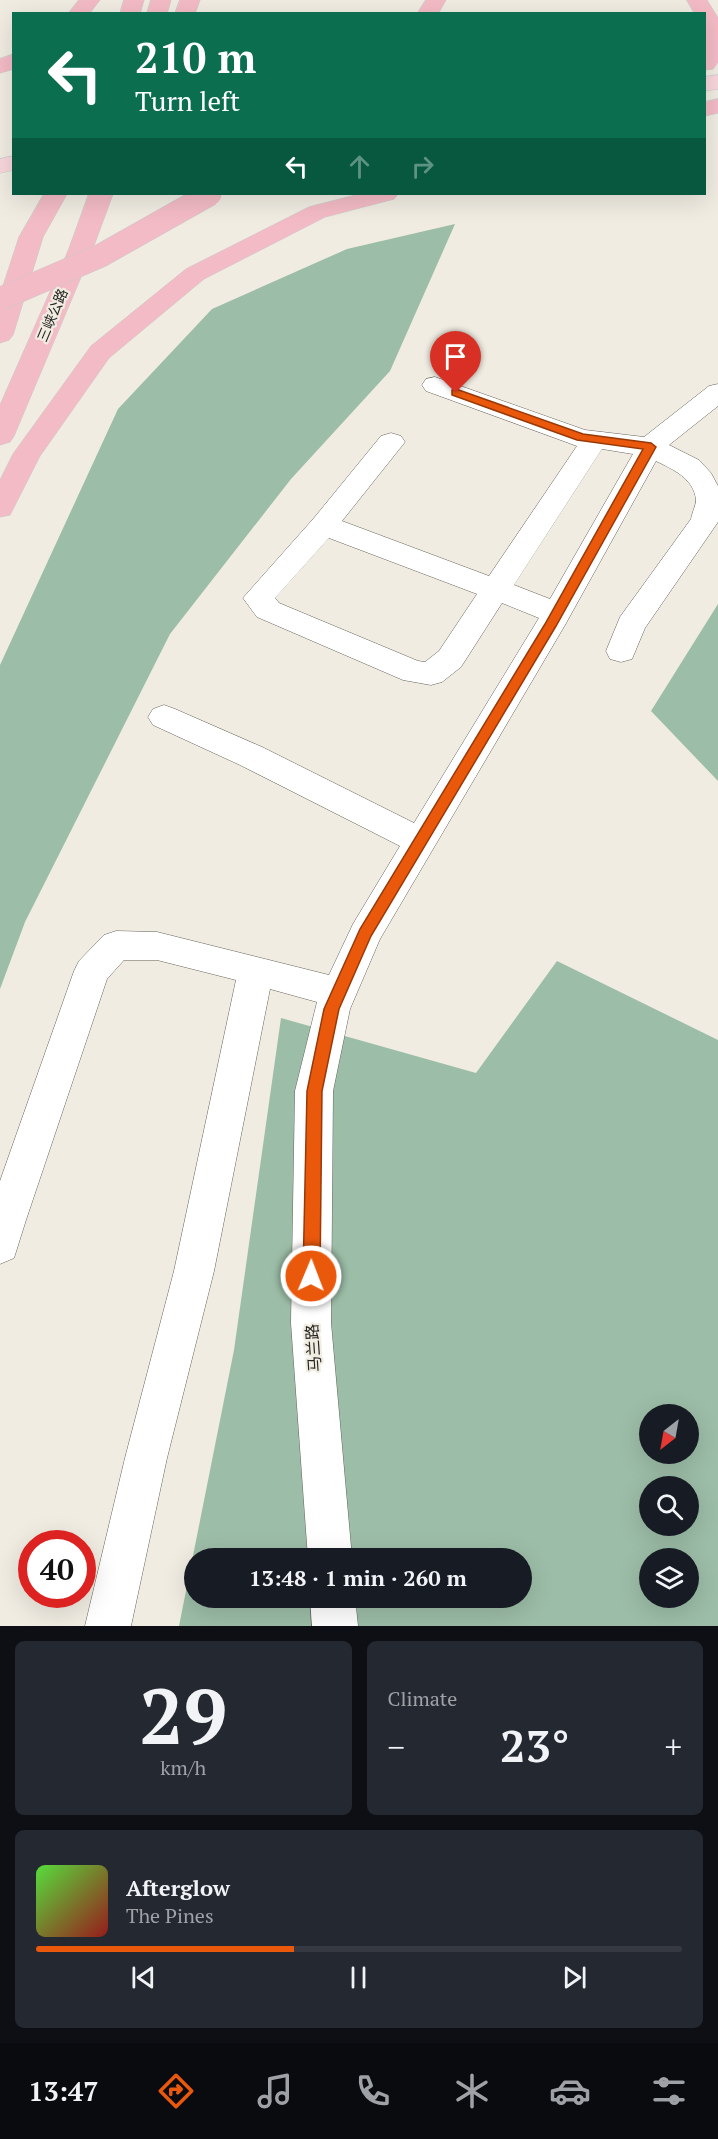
<!DOCTYPE html>
<meta charset="utf-8">
<style>
:root{--surface:#171b24;--page:#242831;--text:#f1f3f6;--muted:#9ea1a6;--line:#363941;--accent:#ea580c}
body{margin:0;font-family:"PT Serif","Noto Sans SC",serif;background:var(--page);color:var(--text);height:100vh;display:flex;flex-direction:column;font-size:22px;white-space:nowrap}
*{box-sizing:border-box;margin:0}
p{font-size:20px;color:var(--muted)}
.icon{flex:none;width:33px;height:33px;fill:none;stroke:currentColor;stroke-width:2;stroke-linecap:round;stroke-linejoin:round}
.map{position:relative;height:1626px;overflow:hidden}
.drawer{display:flex;flex-direction:column;gap:15px;padding:15px;background:#0d0f14;flex:1}
.drawer>*{flex:none}
.top-card{position:absolute;left:12px;top:12px;width:694px;height:183px;border-radius:0px;box-shadow:0 6px 24px #0002;background:#0b6e4f;color:#fff;overflow:hidden}
.needle{width:39px;rotate:211deg}
.controls{position:absolute;left:639px;top:1404px;display:grid;gap:12px}
.controls a{display:grid;place-items:center;width:60px;height:60px;border-radius:50%;background:var(--surface);box-shadow:0 6px 24px #0002;font-size:30px}
.speed{position:absolute;left:18px;top:1530px;display:flex;gap:12px;font-size:30px;font-weight:700;text-align:center}
.speed>*{display:grid;place-content:center;width:78px;height:78px;border-radius:50%;background:var(--surface);box-shadow:0 6px 24px #0002;line-height:1}
.speed .limit{border:9px solid #d22;background:#fff;color:#111}
.pin{position:absolute;display:grid;place-items:center;width:51px;height:51px;color:#fff;margin:-62px -26px;border-radius:50% 50% 50% 0;rotate:-45deg;box-shadow:0 0 6px #0007}
.pin .icon{rotate:45deg}
.me{position:absolute;width:66px;margin:-33px;rotate:1deg;stroke-linejoin:round;filter:drop-shadow(0 0 4px #0008)}
.turn{display:flex;align-items:center;gap:21px;height:126px;padding:0 24px;font-size:27px}
.turn .icon{width:78px;height:78px;stroke-width:2.5}
.turn b{display:block;font-size:42px;line-height:51px}
.lanes{display:flex;align-items:center;height:57px;padding:0 24px;background:#0003;justify-content:center;gap:30px;direction:ltr}
.lanes .off{opacity:.35}
.big{font-size:45px;font-weight:700;line-height:1.1}
.drawer .tile{flex:1;display:flex;flex-direction:column;justify-content:center;gap:9px;min-width:0;padding:0 21px;border-radius:9px;background:var(--page)}
.drawer .dial{align-items:center;gap:0}
.dial b{font-size:78px;line-height:1}
.song{display:flex;align-items:center;gap:18px}
.cover{width:72px;height:72px;border-radius:9px;background:linear-gradient(135deg,hsl(110 70% 55%),hsl(0 70% 35%))}
.played{height:6px;border-radius:3px;background:linear-gradient(90deg,var(--accent) 40%,var(--line) 40%)}
.keys{display:flex;justify-content:space-around;direction:ltr}
.heat{display:flex;justify-content:space-between;align-items:center;font-size:33px;direction:ltr}
.drawer .tiles{flex:1;display:grid;gap:15px;grid-template-columns:1fr 1fr}
.tile:last-child{grid-column:span 2}
.trip{position:absolute;left:184px;top:1548px;width:348px;height:60px;border-radius:30px;background:var(--surface);box-shadow:0 6px 24px #0002;font-weight:700;line-height:60px;text-align:center}
.tabs{display:flex;height:96px;justify-content:space-around;align-items:center;background:#090b0e;color:var(--muted)}
.tabs .icon{width:42px;height:42px}
.tabs .active{color:var(--accent)}
.tabs b{font-size:27px;color:var(--text)}
.map>svg:first-child{display:block}
.forest{fill:#9cbda7;fill-rule:evenodd}
.lines{fill:none;stroke-linecap:round;stroke-linejoin:round}
.minor-casing{stroke:#67635b;stroke-width:1}
.major-casing{stroke:#cbcac9;stroke-width:1}
.highway-casing{stroke:#cbcac9;stroke-width:1}
.minor{fill:#fff;fill-rule:evenodd}
.major{fill:#f8d6dc;fill-rule:evenodd}
.highway{fill:#f3bbc5;fill-rule:evenodd}
.highway-bridge-casing{stroke:#cbcac9;stroke-width:24;stroke-linecap:butt}
.highway-bridge{stroke:#f3bbc5;stroke-width:23}
.route{fill:#ea580c;stroke:#983908;stroke-width:1.5}
.labels{text-anchor:middle;dominant-baseline:central;stroke-width:4.5;stroke-linejoin:round;paint-order:stroke}
.far-street-label{font-size:14px;fill:#252420;stroke:#f0ece2}
.street-label{font-size:16px;fill:#252420;stroke:#f0ece2}
</style>
<div class="map">
<svg width="718" height="1626" viewBox="0 0 718 1626">
<rect width="100%" height="100%" fill="#f0ece2"/>
<path class="forest" d="M 455,224 L 390,371 L 291,479 L 170,634 L 25,922 L 0,989 L 0,665 L 118,409 L 212,309 L 347,249 Z
M 718,604 L 718,781 L 651,711 Z
M 557,961 L 718,1040 L 718,1626 L 179,1626 L 234,1350 L 281,1018 L 476,1073 ZM 650,1414 L 688,1414 L 688,1454 L 650,1454 ZM 650,1486 L 688,1486 L 688,1526 L 650,1526 ZM 195,1558 L 522,1558 L 522,1598 L 195,1598 ZM 650,1558 L 688,1558 L 688,1598 L 650,1598 Z"/>
<g class="lines">
<g class="minor-casing">
<path id="minor" d="M 435,377 L 585,430 L 644,437 L 709,386 L 718,384 L 718,406 L 669,445 L 699,460 L 711,473 L 718,486 L 718,522 L 645,628 L 632,659 L 621,662 L 610,659 L 606,651 L 620,617 L 691,519 C 692,513 696,505 696,500 C 694,478 672,469 656,461 L 565,625 L 380,939 L 350,1009 L 333,1091 L 331,1323 L 352,1558 L 308,1558 L 291,1323 L 295,1091 L 317,1002 L 270,989 L 214,1271 L 167,1458 L 131,1626 L 85,1626 L 125,1458 L 174,1271 L 236,980 L 157,960 L 124,960 L 107,979 L 26,1220 L 14,1258 L 0,1264 L 0,1181 L 74,971 L 79,961 L 104,935 L 116,931 L 157,932 L 329,975 L 353,924 L 400,846 L 240,765 L 153,725 L 148,717 L 153,709 L 164,705 L 175,709 L 262,747 L 414,823 L 539,618 L 502,603 L 461,667 L 442,682 L 431,685 L 403,680 L 257,617 L 243,598 L 314,518 L 381,436 L 391,433 L 401,436 L 405,442 L 342,521 L 489,576 L 577,446 L 426,391 L 422,385 L 426,379 ZM 602,449 L 633,454 L 550,599 L 514,585 ZM 329,538 L 477,594 L 439,651 L 425,662 L 418,661 L 279,603 L 275,598 Z
M 310,1598 L 355,1598 L 358,1626 L 312,1626 Z"/>
</g>
<g class="major-casing">
<path id="major" d="M 718,75 L 718,89 L 705,91 L 705,77 Z
M 14,156 L 14,170 L 0,173 L 0,159 Z"/>
</g>
<g class="highway-casing">
<path id="highway" d="M 79,0 L 100,0 L 89,14 L 68,14 Z
M 124,0 L 144,0 L 140,14 L 120,14 Z
M 151,0 L 171,0 L 167,14 L 147,14 Z
M 180,0 L 200,0 L 195,14 L 175,14 Z
M 426,0 L 446,0 L 438,14 L 417,14 Z
M 687,0 L 707,0 L 718,18 L 718,62 L 713,69 L 705,70 L 705,14 L 695,14 Z
M 14,54 L 14,69 L 0,73 L 0,59 Z
M 718,99 L 718,113 L 705,116 L 705,102 Z
M 44,194 L 67,194 L 43,237 L 13,335 L 9,340 L 0,343 L 0,295 L 19,237 Z
M 89,194 L 113,194 L 92,251 L 14,436 L 10,442 L 0,445 L 0,405 L 68,251 Z
M 360,194 L 398,194 L 394,199 L 325,217 L 204,279 L 109,358 L 40,456 L 10,515 L 0,517 L 0,480 L 13,454 L 91,346 L 186,269 L 309,207 Z"/>
</g>
<use href="#minor" class="minor"/>
<use href="#major" class="major"/>
<use href="#highway" class="highway"/>
<g class="highway-bridge-casing">
<path id="highway-bridge" d="M 0,299 L 100,256 L 210,194"/>
</g>
<use href="#highway-bridge" class="highway-bridge"/>
</g>
<path class="route" d="M 456,389 L 583,434 L 651,443 L 656,447 L 556,626 L 371,936 L 339,1009 L 322,1091 L 320,1276 L 317,1282 L 311,1284 L 306,1282 L 303,1276 L 307,1091 L 324,1009 L 360,929 L 545,624 L 643,449 L 577,440 L 452,395 L 452,390 Z"/>
<g class="labels">
<g class="far-street-label">
<text transform="translate(52 315) rotate(-67)">三峡公路</text>
</g>
<g class="street-label">
<text transform="translate(313 1348) rotate(-94)">马兰路</text>
</g>
</g>
</svg>
<div class="controls">
<a><svg class="needle" viewBox="-14 -14 28 28"><path d="M0-13l5 13h-10z" fill="#e53935"/><path d="M0 13l5-13h-10z" fill="#9ea1a6"/></svg></a>
<a><svg class="icon" aria-label="search" viewBox="0 0 24 24"><circle cx="10" cy="10" r="6"/><path d="M15 15l6 6"/></svg></a>
<a><svg class="icon" aria-label="layers" viewBox="0 0 24 24"><path d="M12 4l9 5-9 5-9-5zM3 14l9 5 9-5"/></svg></a>
</div>
<div class="speed"><div class="limit">40</div></div>
<div class="pin" style="left:456px;top:393px;background:#d93025"><svg class="icon" aria-label="arrive" viewBox="0 0 24 24"><path d="M6 21V4h12l-3 4 3 4H6"/></svg></div>
<svg class="me" style="left:311px;top:1276px" viewBox="-20 -20 40 40"><circle r="17" fill="#ea580c" stroke="#fff" stroke-width="3"/><path d="M0-11L8 9 0 5-8 9z" fill="#fff"/></svg>
<div class="trip">13:48 · 1 min · 260 m</div>
<div class="top-card">
<div class="turn"><svg class="icon" aria-label="left" viewBox="0 0 24 24"><path d="M17 20v-9H6M10 6l-5 5 5 5"/></svg><div><b>210 m</b>Turn left</div></div>
<div class="lanes"><svg class="icon" aria-label="left" viewBox="0 0 24 24"><path d="M17 20v-9H6M10 6l-5 5 5 5"/></svg><svg class="icon off" aria-label="ahead" viewBox="0 0 24 24"><path d="M12 20V5M6 11l6-6 6 6"/></svg><svg class="icon off" aria-label="right" viewBox="0 0 24 24"><path d="M7 20v-9h11M14 6l5 5-5 5"/></svg></div>
</div>
</div>
<section class="drawer">
<div class="tiles">
<div class="tile dial"><b>29</b><p>km/h</p></div>
<div class="tile"><p>Climate</p>
<div class="heat"><a>−</a><b class="big">23°</b><a>+</a></div>
</div>
<div class="tile">
<div class="song"><i class="cover"></i><div><b>Afterglow</b><p>The Pines</p></div></div>
<div class="played"></div>
<div class="keys"><svg class="icon" aria-label="previous" viewBox="0 0 24 24"><path d="M18 5L8 12l10 7zM5 5v14"/></svg><svg class="icon" aria-label="pause" viewBox="0 0 24 24"><path d="M8 5v14M16 5v14"/></svg><svg class="icon" aria-label="next" viewBox="0 0 24 24"><path d="M6 5l10 7-10 7zM19 5v14"/></svg></div>
</div>
</div>
</section>
<nav class="tabs">
<b>13:47</b>
<svg class="icon active" aria-label="directions" viewBox="0 0 24 24"><path d="M12 3l9 9-9 9-9-9zM9 14v-3h6M13 9l2 2-2 2"/></svg>
<svg class="icon" aria-label="music" viewBox="0 0 24 24"><path d="M9 18V5l10-2v13"/><circle cx="6" cy="18" r="3"/><circle cx="16" cy="16" r="3"/></svg>
<svg class="icon" aria-label="phone" viewBox="0 0 24 24"><path d="M5 4h4l2 5-3 2q2 4 5 5l2-3 5 2v4C11 20 4 13 5 4z"/></svg>
<svg class="icon" aria-label="climate" viewBox="0 0 24 24"><path d="M12 3v18M4 7l16 10M4 17L20 7"/></svg>
<svg class="icon" aria-label="car" viewBox="0 0 24 24"><path d="M5 17H2v-5l4-1 3-4h7l3 4 3 1v5h-3M9 17h6M6 11h13"/><circle cx="7" cy="17" r="2"/><circle cx="17" cy="17" r="2"/></svg>
<svg class="icon" aria-label="filters" viewBox="0 0 24 24"><path d="M4 7h16M4 17h16"/><circle cx="9" cy="7" r="2"/><circle cx="15" cy="17" r="2"/></svg>
</nav>
